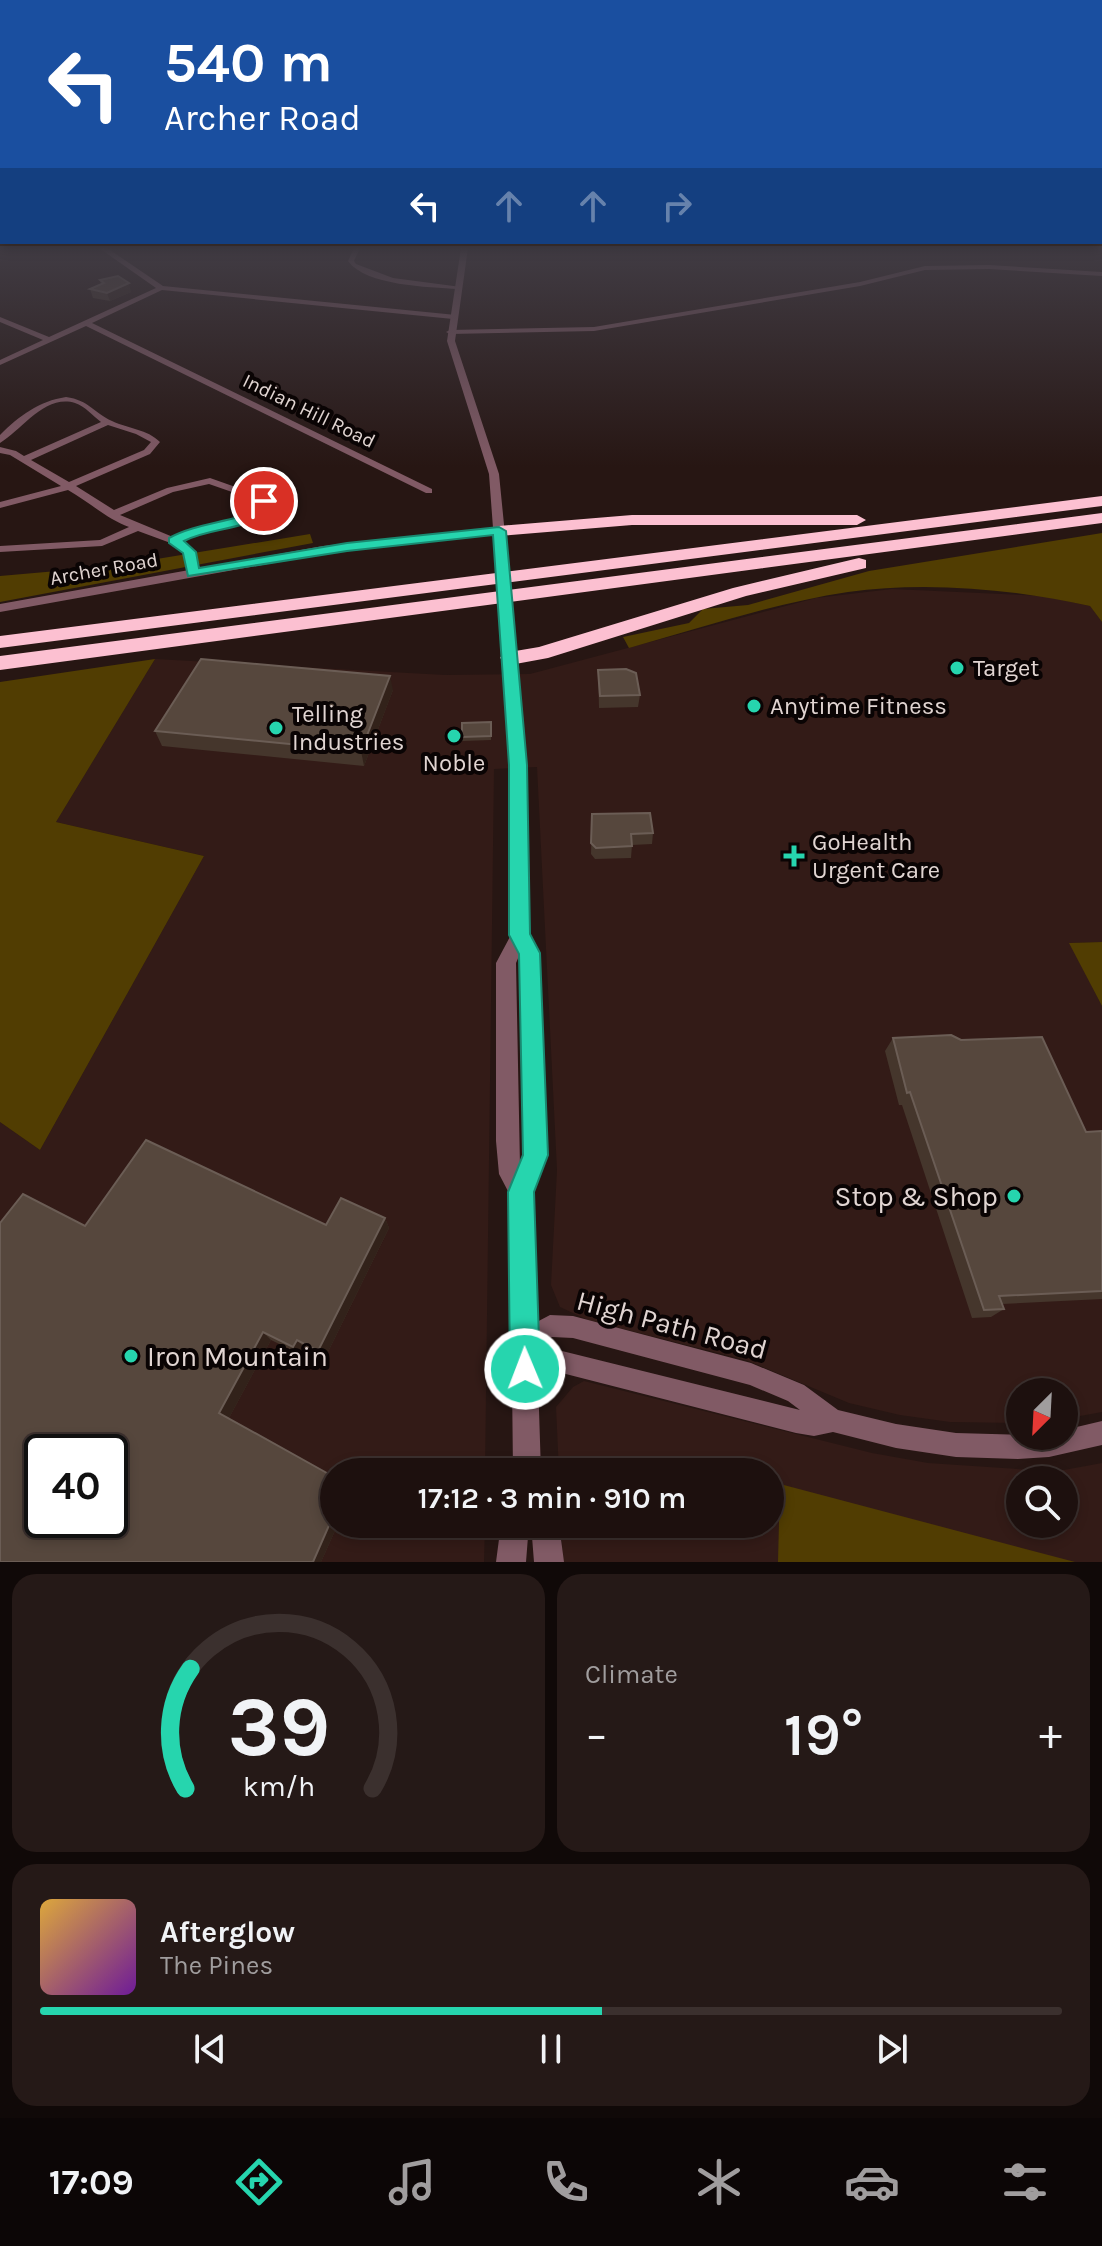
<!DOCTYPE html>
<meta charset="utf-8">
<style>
:root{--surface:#1d100e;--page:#251917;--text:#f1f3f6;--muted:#a09d9e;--line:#3b302e;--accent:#26d5ae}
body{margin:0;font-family:Karla,sans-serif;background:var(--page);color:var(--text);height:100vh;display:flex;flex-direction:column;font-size:30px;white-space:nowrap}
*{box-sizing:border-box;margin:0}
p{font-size:26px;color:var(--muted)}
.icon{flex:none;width:44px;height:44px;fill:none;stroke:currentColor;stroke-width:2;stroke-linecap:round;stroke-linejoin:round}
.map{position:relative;height:1562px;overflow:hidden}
.panel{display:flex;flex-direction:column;gap:12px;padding:12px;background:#100908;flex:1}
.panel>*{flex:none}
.guide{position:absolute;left:0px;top:0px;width:1102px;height:244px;box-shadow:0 4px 12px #0003,0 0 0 2px var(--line);background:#1a4fa0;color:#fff;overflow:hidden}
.needle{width:52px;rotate:204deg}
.buttons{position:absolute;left:1006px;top:1378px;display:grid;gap:16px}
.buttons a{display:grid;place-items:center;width:72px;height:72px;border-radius:50%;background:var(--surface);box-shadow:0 4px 12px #0003,0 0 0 2px var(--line);font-size:40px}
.speed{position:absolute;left:24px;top:1434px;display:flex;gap:16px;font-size:40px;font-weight:700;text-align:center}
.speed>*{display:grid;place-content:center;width:104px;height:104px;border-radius:50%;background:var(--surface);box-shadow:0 4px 12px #0003,0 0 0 2px var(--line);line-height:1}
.speed .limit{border:4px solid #111;border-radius:12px;background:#fff;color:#111}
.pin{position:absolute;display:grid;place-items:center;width:68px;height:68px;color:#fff;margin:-34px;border:4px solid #fff;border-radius:50%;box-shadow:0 2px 8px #0007}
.me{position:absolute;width:88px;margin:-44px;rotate:359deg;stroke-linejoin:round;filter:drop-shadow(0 0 6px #0008)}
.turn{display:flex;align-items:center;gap:28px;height:168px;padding:0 32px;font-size:36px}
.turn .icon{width:104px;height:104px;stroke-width:2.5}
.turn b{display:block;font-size:56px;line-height:68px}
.lanes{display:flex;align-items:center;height:76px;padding:0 32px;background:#0003;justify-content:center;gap:40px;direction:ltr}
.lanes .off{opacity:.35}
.big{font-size:60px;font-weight:600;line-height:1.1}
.panel .tile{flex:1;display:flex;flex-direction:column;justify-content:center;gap:12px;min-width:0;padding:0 28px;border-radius:24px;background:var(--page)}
.panel .dial{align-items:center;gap:0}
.dial svg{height:208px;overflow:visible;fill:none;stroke:var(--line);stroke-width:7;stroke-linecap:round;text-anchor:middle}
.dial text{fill:var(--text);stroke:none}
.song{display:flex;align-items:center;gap:24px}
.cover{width:96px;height:96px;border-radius:12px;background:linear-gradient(135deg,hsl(40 70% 55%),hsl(280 70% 35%))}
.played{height:8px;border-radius:4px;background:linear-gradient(90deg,var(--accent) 55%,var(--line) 55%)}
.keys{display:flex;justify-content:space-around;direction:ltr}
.heat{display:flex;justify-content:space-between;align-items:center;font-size:44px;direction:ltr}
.panel .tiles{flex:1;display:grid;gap:12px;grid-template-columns:1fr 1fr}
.tile:last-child{grid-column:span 2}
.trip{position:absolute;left:320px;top:1458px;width:464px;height:80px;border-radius:40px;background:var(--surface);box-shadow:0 4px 12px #0003,0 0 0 2px var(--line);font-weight:600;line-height:80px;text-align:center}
.menu{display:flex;height:128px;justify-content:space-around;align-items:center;background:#0c0606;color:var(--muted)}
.menu .icon{width:56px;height:56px}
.menu .selected{color:var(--accent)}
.menu b{font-size:36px;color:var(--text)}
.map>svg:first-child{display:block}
.built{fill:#331b17;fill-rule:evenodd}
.green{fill:#513d02}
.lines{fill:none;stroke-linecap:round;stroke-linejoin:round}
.minor{fill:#815a65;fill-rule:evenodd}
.tertiary{fill:#815a65;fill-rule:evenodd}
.motorway{fill:#fcc0d1;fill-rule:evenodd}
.wall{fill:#45362c}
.shaded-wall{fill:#32221a}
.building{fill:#56473d;stroke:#6b5d55;stroke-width:2;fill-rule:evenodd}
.route{fill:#26d5ae;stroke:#198a71;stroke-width:2}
.poi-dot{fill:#26d5ae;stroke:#0a0404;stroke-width:3}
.labels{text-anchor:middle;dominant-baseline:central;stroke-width:8;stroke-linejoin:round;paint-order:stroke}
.far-street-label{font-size:20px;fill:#e1d5d2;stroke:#0a0404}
.poi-label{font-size:24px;fill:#e1d5d2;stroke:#0a0404;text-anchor:start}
.near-poi-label{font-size:28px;fill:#e1d5d2;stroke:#0a0404;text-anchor:end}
.near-street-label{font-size:28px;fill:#e1d5d2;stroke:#0a0404}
</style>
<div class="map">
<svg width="1102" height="1562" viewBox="0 0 1102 1562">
<rect width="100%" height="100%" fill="#271613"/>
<path class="built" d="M 892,589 L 1044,596 L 1090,606 L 1102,622 L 1102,942 L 1070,943 L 1102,1006 L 1102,1412 L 1064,1419 L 1064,1392 L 1020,1392 L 1020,1423 L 950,1422 L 900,1415 L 849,1403 L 746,1360 L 588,1320 L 560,1307 L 551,1285 L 557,1170 L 537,767 L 494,769 L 485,1472 L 334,1472 L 334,1524 L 485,1524 L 484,1562 L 0,1562 L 0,1122 L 40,1150 L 204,856 L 56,822 L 155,659 L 445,675 L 530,674 L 816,598 ZM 42,1452 L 110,1452 L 110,1520 L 42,1520 Z
M 584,1381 L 872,1453 L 928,1463 L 1032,1470 L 1064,1470 L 1102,1463 L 1102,1562 L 563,1562 L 561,1524 L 770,1524 L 770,1472 L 559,1472 L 556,1407 L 573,1387 ZM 1020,1480 L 1064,1480 L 1064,1524 L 1020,1524 Z"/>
<path class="green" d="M 1102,533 L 1102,622 L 1090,606 C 1013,589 926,581 848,592 C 774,603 701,628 629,648 L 623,637 L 689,623 L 703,609 L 748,605 L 869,571 Z
M 310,534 L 313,543 L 0,602 L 0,576 L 114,566 Z
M 155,659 L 56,822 L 204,856 L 40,1150 L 0,1122 L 0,682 Z
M 1102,942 L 1102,1006 L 1069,943 Z
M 780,1484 L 1075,1562 L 778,1562 Z"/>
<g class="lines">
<path class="minor" d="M 99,248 L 107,248 L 163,286 L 456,315 L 453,319 L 162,290 L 92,323 L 432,489 L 432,493 L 426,493 L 86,326 L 0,365 L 0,360 L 43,340 L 0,322 L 0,317 L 49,337 L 156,288 Z
M 354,248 L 360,248 L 354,261 L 356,264 L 393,278 L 461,287 L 458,289 C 429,287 366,286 348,261 Z
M 989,265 L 1102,272 L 1102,276 L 989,269 L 925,270 L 860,286 L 594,331 L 450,334 L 446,332 L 450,330 L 594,327 L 860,282 L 925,266 Z
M 66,397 C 89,400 94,413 112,421 C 129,429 147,429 160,442 L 150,454 L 76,486 L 114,510 L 167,488 L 210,478 L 261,496 L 271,504 L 263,513 L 254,519 L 182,540 L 194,552 L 198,573 L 193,576 L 188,573 L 184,553 L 176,545 L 138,531 L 102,546 L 0,552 L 0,546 L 100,540 L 129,527 C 107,519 89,502 68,490 L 0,508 L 0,502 L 61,486 L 10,455 L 0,453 L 0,447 L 16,451 L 24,456 L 101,422 C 93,416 85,406 75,403 C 45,394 22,430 0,443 L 0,435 C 19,416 39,401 66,397 ZM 108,425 L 136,434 L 151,442 L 144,450 L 69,482 L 31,460 ZM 209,484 L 255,500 L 260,504 L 247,515 L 173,537 L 120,515 L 173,492 Z
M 550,1315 L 573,1316 L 751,1363 L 804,1385 L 838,1410 L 896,1424 L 956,1433 L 1064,1436 L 1064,1430 L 1102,1421 L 1102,1445 L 1049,1457 L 1018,1459 L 956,1457 L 896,1448 L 833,1432 L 814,1436 L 796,1433 L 558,1372 C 540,1366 521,1360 513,1341 L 516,1333 ZM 552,1337 L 573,1338 L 750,1385 L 788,1401 L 800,1410 L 558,1350 L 543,1342 Z"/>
<path class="tertiary" d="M 461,248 L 468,248 L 455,341 L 499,474 L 524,726 L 529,935 L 540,959 L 547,1155 L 532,1192 L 541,1472 L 513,1472 L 510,1195 L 499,1174 L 496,1141 L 496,963 L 511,935 L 508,726 L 493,535 L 323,554 L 0,612 L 0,604 L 323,546 L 493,528 L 489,474 L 447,341 ZM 519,956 L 525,1155 L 520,1166 L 516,963 Z
M 501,1524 L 529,1524 L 526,1562 L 496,1562 Z
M 531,1524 L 559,1524 L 564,1562 L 534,1562 Z"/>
<path class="motorway" d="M 1102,496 L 1102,506 L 0,648 L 0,636 Z
M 1102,513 L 1102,523 L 0,670 L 0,656 Z
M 632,515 L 857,515 L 866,520 L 857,525 L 632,525 L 499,536 L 490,531 L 499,526 Z
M 859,558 L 866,560 L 866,568 L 746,596 L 548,658 L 510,665 L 500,658 L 503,653 L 539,647 L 733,588 Z"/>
</g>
<path class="wall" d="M 100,280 L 131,292 L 110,301 L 93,298 L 90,289 L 101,285 Z
M 598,670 L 640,695 L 638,707 L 599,708 Z
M 393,690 L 364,766 L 162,746 L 155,731 Z
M 491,722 L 491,740 L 462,741 L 462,723 Z
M 592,814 L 653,833 L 652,844 L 632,845 L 631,858 L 595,859 L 591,854 Z
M 893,1038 L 1086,1132 L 1102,1131 L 1102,1299 L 1002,1304 L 1004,1309 L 991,1317 L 972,1318 L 902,1105 L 899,1105 L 885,1051 Z
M 385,1218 L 389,1228 L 325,1358 L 304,1347 L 300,1354 L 271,1340 L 229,1418 L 334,1524 L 338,1524 L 321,1562 L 0,1562 L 85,1226 L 326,1225 Z"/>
<path class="shaded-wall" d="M 129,283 L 131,292 L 110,301 L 107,293 Z
M 390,676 L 393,690 L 364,766 L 361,751 Z
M 385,1218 L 389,1228 L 325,1358 L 318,1351 Z
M 263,1332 L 271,1340 L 229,1418 L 219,1413 Z
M 297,1340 L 304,1347 L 300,1354 L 293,1347 Z
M 334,1514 L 334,1524 L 338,1524 L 321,1562 L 313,1562 Z"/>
<path class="building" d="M 118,276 L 129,283 L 107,293 L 90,289 L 104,283 L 100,280 Z
M 201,659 L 390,676 L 361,751 L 155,731 Z
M 626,669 L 636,673 L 640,695 L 600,696 L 598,670 Z
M 491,722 L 491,736 L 462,737 L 462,723 Z
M 650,813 L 653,833 L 631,834 L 632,846 L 596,848 L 591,843 L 592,814 Z
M 951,1035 L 961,1040 L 1042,1037 L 1086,1132 L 1102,1131 L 1102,1291 L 999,1296 L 1004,1309 L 984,1310 L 910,1092 L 907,1093 L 893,1038 Z
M 146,1140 L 326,1225 L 341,1198 L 385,1218 L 318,1351 L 297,1340 L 293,1347 L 263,1332 L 219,1413 L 334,1477 L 334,1514 L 313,1562 L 0,1562 L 0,1223 L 23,1194 L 85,1226 ZM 42,1452 L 110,1452 L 110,1520 L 42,1520 Z"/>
<linearGradient id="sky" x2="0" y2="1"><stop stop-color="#150c0a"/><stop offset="0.53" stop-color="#413c44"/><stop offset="1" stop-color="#413c44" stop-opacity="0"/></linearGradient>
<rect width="1102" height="467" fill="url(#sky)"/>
<path class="route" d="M 259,498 L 268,498 L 269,510 C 248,531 210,527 184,541 L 196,552 L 199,568 L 347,543 L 499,527 L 506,531 L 527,765 L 530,934 L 540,953 L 548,1155 L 534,1192 L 540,1369 L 535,1379 L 525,1384 L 515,1379 L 510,1369 L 508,1192 L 523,1155 L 519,954 L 509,935 L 509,765 L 493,535 L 347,551 L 188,576 L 183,553 L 169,543 L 169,538 C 199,522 233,523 257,509 Z"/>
<g class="poi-dot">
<circle cx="957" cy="668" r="8"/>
<circle cx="754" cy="706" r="8"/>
<circle cx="276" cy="728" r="8"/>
<circle cx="454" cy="736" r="8"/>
<path d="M790 844h8v8h8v8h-8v8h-8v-8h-8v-8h8z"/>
<circle cx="1014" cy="1196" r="8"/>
<circle cx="131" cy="1356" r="8"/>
</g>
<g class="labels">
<g class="far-street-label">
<text transform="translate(309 411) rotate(26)">Indian Hill Road</text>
<text transform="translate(104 569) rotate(-10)">Archer Road</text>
</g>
<g class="poi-label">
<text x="973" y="668">Target</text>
<text x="770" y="706">Anytime Fitness</text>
<text x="292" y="714">Telling<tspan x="292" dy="28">Industries</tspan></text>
<text x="454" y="763" text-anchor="middle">Noble</text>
<text x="812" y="842">GoHealth<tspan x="812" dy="28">Urgent Care</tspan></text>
</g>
<g class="near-poi-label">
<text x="998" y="1196">Stop &amp; Shop</text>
<text x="147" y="1356" text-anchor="start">Iron Mountain</text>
</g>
<g class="near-street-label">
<text transform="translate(672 1325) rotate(15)">High Path Road</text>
</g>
</g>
</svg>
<div class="buttons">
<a><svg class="needle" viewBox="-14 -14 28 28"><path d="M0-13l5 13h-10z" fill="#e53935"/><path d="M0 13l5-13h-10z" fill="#a09d9e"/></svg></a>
<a><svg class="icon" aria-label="search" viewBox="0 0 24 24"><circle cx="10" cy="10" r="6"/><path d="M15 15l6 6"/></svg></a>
</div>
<div class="speed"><div class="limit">40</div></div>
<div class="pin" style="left:264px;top:501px;background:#d93025"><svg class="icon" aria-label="arrive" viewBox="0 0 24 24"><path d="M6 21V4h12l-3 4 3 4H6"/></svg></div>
<svg class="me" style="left:525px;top:1369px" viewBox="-20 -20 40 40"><circle r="17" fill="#26d5ae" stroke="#fff" stroke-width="3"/><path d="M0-11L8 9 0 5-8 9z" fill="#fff"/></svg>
<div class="trip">17:12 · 3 min · 910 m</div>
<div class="guide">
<div class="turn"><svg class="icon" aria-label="left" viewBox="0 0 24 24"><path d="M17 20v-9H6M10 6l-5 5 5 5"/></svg><div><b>540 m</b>Archer Road</div></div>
<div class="lanes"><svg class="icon" aria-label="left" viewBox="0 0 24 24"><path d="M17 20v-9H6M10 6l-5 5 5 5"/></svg><svg class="icon off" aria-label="ahead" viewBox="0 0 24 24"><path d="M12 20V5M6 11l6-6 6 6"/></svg><svg class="icon off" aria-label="ahead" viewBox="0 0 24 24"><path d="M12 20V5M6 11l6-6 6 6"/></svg><svg class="icon off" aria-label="right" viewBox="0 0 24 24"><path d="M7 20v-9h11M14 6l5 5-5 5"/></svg></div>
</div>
</div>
<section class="panel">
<div class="tiles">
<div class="tile dial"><svg viewBox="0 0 100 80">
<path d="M14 69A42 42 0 1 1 86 69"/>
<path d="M14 69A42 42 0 0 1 16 23" stroke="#26d5ae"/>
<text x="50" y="56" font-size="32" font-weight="700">39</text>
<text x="50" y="72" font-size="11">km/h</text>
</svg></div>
<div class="tile"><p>Climate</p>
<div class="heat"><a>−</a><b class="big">19°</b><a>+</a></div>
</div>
<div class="tile">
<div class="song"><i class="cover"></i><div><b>Afterglow</b><p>The Pines</p></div></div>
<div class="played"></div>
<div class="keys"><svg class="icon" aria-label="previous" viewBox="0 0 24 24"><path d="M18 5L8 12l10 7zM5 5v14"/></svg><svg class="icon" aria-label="pause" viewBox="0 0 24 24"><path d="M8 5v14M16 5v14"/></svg><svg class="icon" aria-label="next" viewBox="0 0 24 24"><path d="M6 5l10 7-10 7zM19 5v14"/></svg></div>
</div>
</div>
</section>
<nav class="menu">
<b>17:09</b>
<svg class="icon selected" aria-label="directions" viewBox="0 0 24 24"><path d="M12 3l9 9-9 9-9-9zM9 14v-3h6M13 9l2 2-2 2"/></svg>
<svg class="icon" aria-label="music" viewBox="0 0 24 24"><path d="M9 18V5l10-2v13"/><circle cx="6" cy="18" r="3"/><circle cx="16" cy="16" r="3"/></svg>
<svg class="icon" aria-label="phone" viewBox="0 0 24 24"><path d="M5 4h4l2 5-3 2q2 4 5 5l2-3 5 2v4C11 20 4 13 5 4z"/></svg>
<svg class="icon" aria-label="climate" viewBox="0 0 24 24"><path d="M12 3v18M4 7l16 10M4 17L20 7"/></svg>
<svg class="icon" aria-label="car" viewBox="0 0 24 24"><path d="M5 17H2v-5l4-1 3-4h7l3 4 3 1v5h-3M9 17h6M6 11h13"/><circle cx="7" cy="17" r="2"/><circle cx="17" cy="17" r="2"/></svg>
<svg class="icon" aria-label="filters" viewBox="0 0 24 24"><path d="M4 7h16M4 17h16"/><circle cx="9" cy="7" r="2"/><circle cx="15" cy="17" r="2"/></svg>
</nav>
